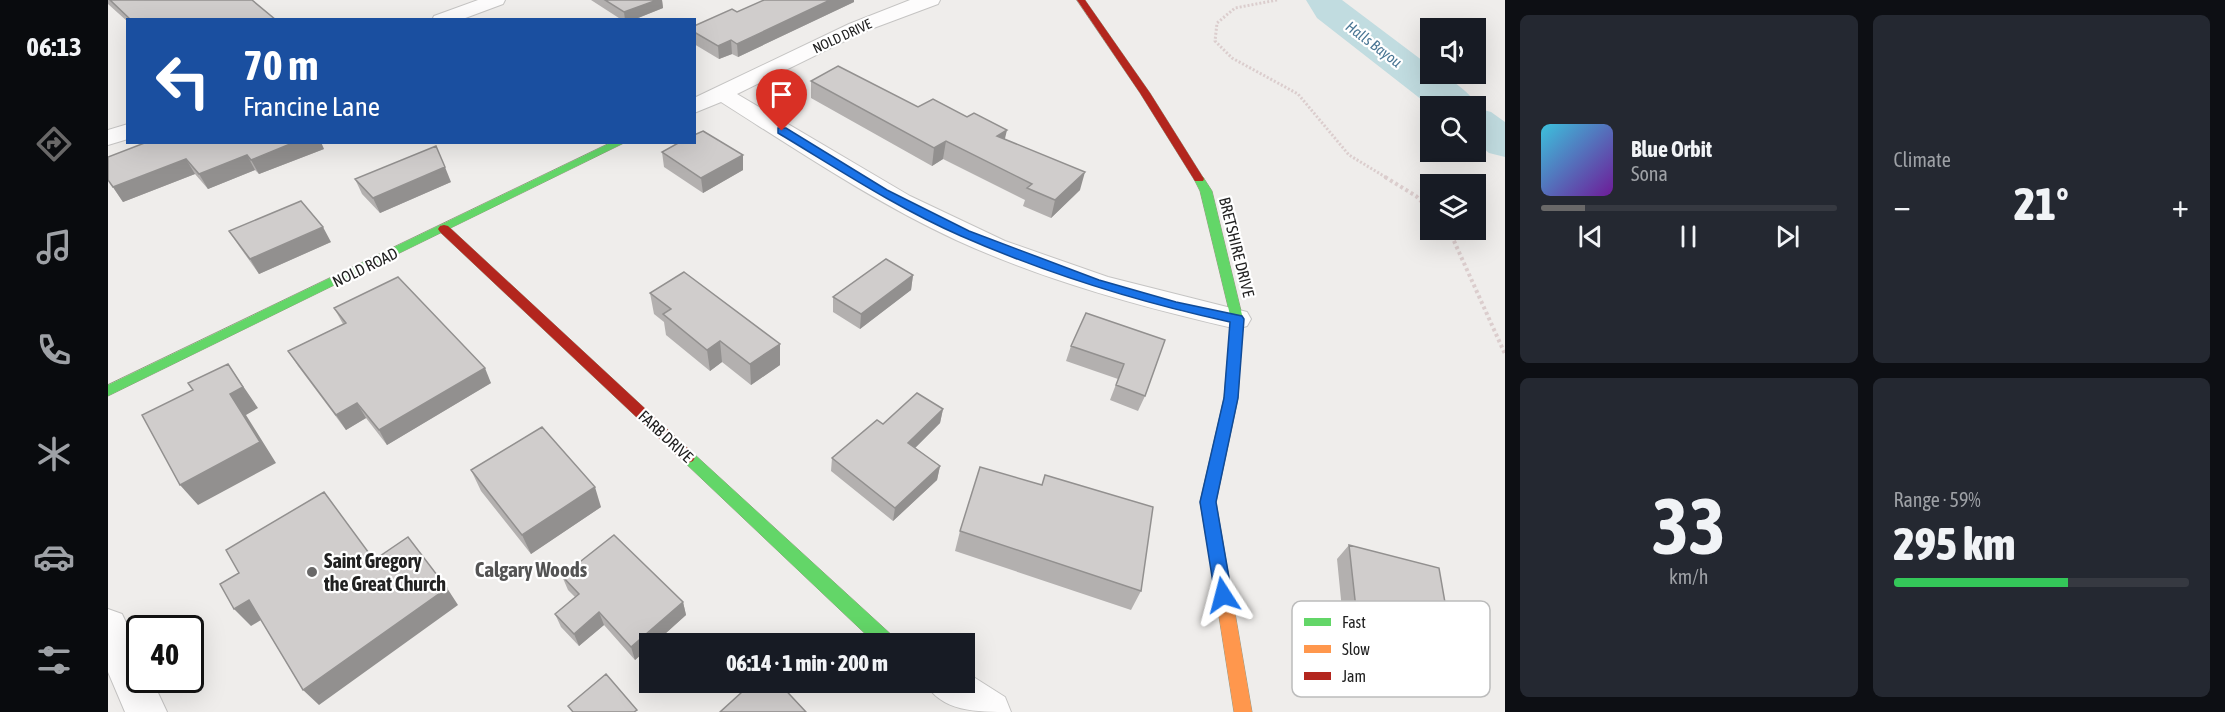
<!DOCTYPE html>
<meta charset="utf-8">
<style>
:root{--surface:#171b24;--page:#242831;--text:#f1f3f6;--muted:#9ea1a6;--line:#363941;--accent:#696868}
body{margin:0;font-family:"Asap Condensed",sans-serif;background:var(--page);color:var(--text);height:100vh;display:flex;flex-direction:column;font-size:22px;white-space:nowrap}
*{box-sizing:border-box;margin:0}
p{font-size:20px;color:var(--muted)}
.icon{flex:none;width:33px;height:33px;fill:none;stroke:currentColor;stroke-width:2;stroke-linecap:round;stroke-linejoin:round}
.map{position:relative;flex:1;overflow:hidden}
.sheet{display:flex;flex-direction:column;gap:15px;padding:15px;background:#0d0f14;width:720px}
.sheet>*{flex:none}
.top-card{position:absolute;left:18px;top:18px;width:570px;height:126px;border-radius:0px;box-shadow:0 6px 24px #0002;background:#1a4fa0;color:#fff;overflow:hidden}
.buttons{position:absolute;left:1312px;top:18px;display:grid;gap:12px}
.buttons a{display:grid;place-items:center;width:66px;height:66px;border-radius:0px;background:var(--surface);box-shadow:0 6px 24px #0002;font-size:30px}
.speed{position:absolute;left:18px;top:615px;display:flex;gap:12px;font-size:30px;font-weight:700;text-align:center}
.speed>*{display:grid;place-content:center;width:78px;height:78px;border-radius:50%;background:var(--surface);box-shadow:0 6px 24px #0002;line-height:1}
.speed .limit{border:3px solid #111;border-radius:9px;background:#fff;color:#111}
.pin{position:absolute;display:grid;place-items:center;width:51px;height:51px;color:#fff;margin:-62px -26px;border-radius:50% 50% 50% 0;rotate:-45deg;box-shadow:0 0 6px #0007}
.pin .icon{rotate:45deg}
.me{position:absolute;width:66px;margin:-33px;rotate:351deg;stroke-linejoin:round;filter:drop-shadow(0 0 4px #0008)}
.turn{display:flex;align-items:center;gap:21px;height:126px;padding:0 18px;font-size:27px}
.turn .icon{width:78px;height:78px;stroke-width:2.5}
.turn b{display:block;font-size:42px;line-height:51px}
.big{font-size:45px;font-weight:800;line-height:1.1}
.sheet .card{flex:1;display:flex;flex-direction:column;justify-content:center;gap:9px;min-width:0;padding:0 21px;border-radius:9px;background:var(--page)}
.sheet .dial{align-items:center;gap:0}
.dial b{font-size:78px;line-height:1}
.song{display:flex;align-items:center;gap:18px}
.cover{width:72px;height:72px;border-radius:9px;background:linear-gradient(135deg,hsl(190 70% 55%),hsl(280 70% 35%))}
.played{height:6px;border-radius:3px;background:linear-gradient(90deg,var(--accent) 15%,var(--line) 15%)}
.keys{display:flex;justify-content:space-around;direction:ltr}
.heat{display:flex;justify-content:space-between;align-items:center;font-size:33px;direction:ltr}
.charge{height:9px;border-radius:4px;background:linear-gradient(90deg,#34c759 59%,var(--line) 0)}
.sheet .tiles{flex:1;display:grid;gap:15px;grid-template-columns:repeat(2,1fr)}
.trip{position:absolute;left:531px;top:633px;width:336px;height:60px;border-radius:0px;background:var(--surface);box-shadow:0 6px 24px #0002;font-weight:800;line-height:60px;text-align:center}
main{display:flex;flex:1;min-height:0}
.tab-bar{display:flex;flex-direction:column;width:108px;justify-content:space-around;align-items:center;background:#090b0e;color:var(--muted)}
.tab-bar .icon{width:42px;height:42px}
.tab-bar .current{color:var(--accent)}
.tab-bar b{font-size:27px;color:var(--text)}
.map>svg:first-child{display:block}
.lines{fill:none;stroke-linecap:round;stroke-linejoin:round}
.river{fill:#c1dce0;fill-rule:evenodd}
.street-casing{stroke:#c5c4c3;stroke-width:2}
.fast-casing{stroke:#989883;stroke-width:1}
.slow-casing{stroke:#989883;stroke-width:1}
.jam-casing{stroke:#989883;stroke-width:1}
.path-far1{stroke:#dbcdcd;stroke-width:3;stroke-dasharray:2 2;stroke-linecap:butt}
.path{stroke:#dbcdcd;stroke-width:4;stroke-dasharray:3 3;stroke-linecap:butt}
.street{fill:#fdfcfc;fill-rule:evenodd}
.fast{fill:#63d668;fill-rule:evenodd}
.slow{fill:#ff974d;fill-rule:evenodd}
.jam{fill:#b3261e;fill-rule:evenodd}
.wall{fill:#b3b0af}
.shaded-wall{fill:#92908f}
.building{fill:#d0cdcc;stroke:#92908f;stroke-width:1.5}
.route{fill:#1a73e8;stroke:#114b97;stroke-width:1.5}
.poi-dot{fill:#696868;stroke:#fff;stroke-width:2}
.labels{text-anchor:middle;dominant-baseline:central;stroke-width:4.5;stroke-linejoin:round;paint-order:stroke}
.far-street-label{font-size:14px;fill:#212121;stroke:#fff}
.far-water-label{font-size:15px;font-style:italic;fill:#4a7694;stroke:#fff}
.street-label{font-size:16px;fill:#212121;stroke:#fff}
.near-poi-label{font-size:20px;font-weight:bold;fill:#212121;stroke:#fff;text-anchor:start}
.near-neighbourhood-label{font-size:21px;font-weight:bold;fill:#545454;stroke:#fff}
.key{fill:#fff;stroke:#bcbcbc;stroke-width:1.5}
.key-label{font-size:16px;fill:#212121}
</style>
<main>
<nav class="tab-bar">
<b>06:13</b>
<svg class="icon current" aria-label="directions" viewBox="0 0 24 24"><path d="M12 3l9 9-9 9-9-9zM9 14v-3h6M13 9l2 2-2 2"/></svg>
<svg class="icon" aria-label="music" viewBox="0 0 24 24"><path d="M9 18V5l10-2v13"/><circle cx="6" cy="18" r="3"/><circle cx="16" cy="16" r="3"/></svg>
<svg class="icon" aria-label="phone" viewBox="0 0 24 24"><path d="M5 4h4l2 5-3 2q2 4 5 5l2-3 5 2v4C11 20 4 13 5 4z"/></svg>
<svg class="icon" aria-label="climate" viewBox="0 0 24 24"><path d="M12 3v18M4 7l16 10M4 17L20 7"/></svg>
<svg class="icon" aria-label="car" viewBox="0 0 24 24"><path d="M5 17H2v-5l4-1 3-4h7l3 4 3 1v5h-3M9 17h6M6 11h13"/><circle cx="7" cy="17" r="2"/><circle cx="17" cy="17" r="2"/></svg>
<svg class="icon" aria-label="filters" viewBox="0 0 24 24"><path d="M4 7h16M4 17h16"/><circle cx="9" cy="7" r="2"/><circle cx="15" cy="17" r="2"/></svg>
</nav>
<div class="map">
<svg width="1397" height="712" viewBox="0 0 1397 712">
<rect width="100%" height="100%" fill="#efedeb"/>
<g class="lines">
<path class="river" d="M 1198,0 L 1234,0 L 1323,67 L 1323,74 C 1340,74 1361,92 1370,106 L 1369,108 L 1383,112 L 1397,122 L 1397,157 L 1381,153 L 1368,142 L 1368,106 L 1323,107 L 1209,18 Z"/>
<g class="street-casing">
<path id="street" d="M 370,0 L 397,0 L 395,4 L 352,20 L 324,20 L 326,16 Z
M 802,0 L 832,0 L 830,4 L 755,32 L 629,94 L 802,196 L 897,241 L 1000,277 L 1139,312 L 1143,319 L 1139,326 L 1129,329 C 1033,307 938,281 848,240 C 766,202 689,150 613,102 L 586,113 L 586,98 L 741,24 Z
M 20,124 L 20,139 L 0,145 L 0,130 Z
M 0,609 L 14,614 L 32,652 L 32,680 L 44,680 L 59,712 L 17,712 L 0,672 Z
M 856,671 L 897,697 L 903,712 C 868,712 833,712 817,682 L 856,682 Z"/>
</g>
<g class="fast-casing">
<path id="fast" d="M 504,142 L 518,142 L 0,396 L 0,385 Z
M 1091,176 L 1095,177 L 1104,191 L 1135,319 L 1130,398 L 1108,502 L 1120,572 L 1118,577 L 1112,579 L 1106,577 L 1104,572 L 1092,502 L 1116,398 L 1123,319 L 1092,191 L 1086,179 Z
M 580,451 L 585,453 L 787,638 L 790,644 L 768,644 L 575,461 L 573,457 L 575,453 Z"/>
</g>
<g class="slow-casing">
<path id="slow" d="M 1112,565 L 1118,567 L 1120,572 L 1144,712 L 1126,712 L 1104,572 L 1106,567 Z"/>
</g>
<g class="jam-casing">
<path id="jam" d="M 969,0 L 977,0 L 1042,93 L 1096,179 L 1095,181 L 1087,181 L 1032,93 Z
M 336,225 L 340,226 L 585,453 L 587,457 L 585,461 L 580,463 L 575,461 L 332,232 L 330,229 L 332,226 Z"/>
</g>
<path class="path-far1" d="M 1169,0 L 1127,8 L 1109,23 L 1107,41 L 1124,58 L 1190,94 L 1241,155 L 1279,178"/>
<path class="path" d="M 1277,177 L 1308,196 L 1323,211
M 1341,230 L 1397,354"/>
<use href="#street" class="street"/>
<use href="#fast" class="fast"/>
<use href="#slow" class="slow"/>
<use href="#jam" class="jam"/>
</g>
<path class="wall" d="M 0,0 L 144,0 L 168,20 L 20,20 L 20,22 L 0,4 Z
M 483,0 L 554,0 L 555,8 L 525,20 L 514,20 Z
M 746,2 L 630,57 L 624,54 L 611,59 L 586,44 L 586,26 L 629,12 Z
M 703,81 L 810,107 L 897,139 L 972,190 L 943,218 L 915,206 L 917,200 L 835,159 L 824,166 L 703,98 Z
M 216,149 L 151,174 L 147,170 L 100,189 L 87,174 L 15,202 L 0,180 L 0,157 Z
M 554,152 L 635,155 L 635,170 L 595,193 L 556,167 Z
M 247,179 L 343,182 L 272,213 L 254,194 Z
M 121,231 L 223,242 L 151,274 L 131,246 Z
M 805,275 L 803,290 L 752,329 L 725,312 L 725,297 Z
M 542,293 L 672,344 L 672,365 L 643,385 L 614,362 L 602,371 L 558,335 L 556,322 L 546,314 Z
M 226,308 L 383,383 L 279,445 L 258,418 L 238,430 L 190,366 L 180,351 L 235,324 Z
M 1057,340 L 1037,396 L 1030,411 L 1002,400 L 1010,379 L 958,361 L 963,346 Z
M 835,409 L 832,423 L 807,448 L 832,466 L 829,480 L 785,521 L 723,471 L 724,458 L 775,424 Z
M 363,470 L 493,507 L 423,554 L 373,491 Z
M 937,475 L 1033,591 L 1023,610 L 847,551 L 852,531 L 934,485 Z
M 1241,545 L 1346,654 L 1331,667 L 1237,640 L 1229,559 Z
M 454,576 L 575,602 L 578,615 L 527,660 L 496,625 L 471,646 L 453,627 L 447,614 L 467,597 L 460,590 Z"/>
<path class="shaded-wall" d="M 545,0 L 554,0 L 555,8 L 525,20 L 517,20 L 516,12 Z
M 722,0 L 746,0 L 746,2 L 630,57 L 629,44 Z
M 623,40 L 624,54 L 611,59 L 610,46 Z
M 899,130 L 895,147 L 889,136 Z
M 838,141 L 835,159 L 824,166 L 826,148 Z
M 187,142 L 213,142 L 216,149 L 151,174 L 143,160 Z
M 139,155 L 147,170 L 100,189 L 91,174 Z
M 635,155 L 635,170 L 595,193 L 593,178 Z
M 78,159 L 87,174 L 15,202 L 5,187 Z
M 337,167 L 343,182 L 272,213 L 265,198 Z
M 977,172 L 972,190 L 943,218 L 947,200 Z
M 215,227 L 223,242 L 151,274 L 142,259 Z
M 805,275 L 803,290 L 752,329 L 753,314 Z
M 612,341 L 614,362 L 602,371 L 599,350 Z
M 672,344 L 672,365 L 643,385 L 642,364 Z
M 120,364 L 150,408 L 138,415 L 168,463 L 90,505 L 72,485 L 122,394 Z
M 377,368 L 383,383 L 279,445 L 271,430 Z
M 249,403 L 258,418 L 238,430 L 228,415 Z
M 835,409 L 832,423 L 798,457 L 800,443 Z
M 832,466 L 829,480 L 785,521 L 787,508 Z
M 487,487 L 493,507 L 423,554 L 414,535 Z
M 339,588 L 350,605 L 211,705 L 195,690 Z
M 141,600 L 158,617 L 143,626 L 126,609 Z
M 575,602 L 578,615 L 546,644 L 542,644 L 542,647 L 527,660 L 523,647 Z
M 491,612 L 496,625 L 471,646 L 466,634 Z"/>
<path class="building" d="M 2,0 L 144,0 L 168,20 L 23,20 Z
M 497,0 L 549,0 L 516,12 Z
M 656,0 L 722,0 L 629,44 L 623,40 L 610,46 L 586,32 L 586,26 L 624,9 L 629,12 Z
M 730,66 L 810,107 L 825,99 L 859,117 L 866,113 L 899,130 L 889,136 L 977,172 L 947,200 L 919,188 L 924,184 L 838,141 L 826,148 L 703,81 Z
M 595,131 L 635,155 L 593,178 L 554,152 L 572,142 L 586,142 L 586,135 Z
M 39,142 L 187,142 L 143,160 L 139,155 L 91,174 L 78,159 L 5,187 L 0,180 L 0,157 Z
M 328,146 L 337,167 L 265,198 L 247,179 Z
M 193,201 L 215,227 L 142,259 L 121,231 Z
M 778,259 L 805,275 L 753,314 L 725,297 Z
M 576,272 L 672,344 L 642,364 L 612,341 L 599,350 L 555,314 L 563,309 L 542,293 Z
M 290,277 L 377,368 L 271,430 L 249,403 L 228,415 L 180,351 L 238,323 L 226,308 Z
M 978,313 L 1057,340 L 1037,396 L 1008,385 L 1016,364 L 963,346 Z
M 120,364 L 135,387 L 122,394 L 152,442 L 72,485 L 34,415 L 85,390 L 80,383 Z
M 809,393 L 835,409 L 800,443 L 832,466 L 787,508 L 724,458 L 769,420 L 775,424 Z
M 434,427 L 487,487 L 414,535 L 363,470 Z
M 872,467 L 934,485 L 937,475 L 1045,507 L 1033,591 L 852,531 Z
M 216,492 L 266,560 L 300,537 L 339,588 L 195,690 L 141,600 L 126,609 L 112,584 L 131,573 L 118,550 Z
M 506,535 L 575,602 L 523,647 L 491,612 L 466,634 L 447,614 L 471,594 L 454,576 Z
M 1241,545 L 1331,568 L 1346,654 L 1250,627 Z
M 498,674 L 529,710 L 526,712 L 465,712 L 460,706 Z
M 645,682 L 670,682 L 698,712 L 612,712 Z"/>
<path class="route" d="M 670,128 L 678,128 L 779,190 L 861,231 L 991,280 L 1068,302 L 1134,316 L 1136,319 L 1130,398 L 1108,502 L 1124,595 L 1121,601 L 1115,603 L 1109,601 L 1107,595 L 1092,502 L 1116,398 L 1122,322 C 1030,302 940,274 853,236 C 789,208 730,169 670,133 Z"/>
<circle class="poi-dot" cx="204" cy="572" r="6"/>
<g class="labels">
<g class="far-street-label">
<text transform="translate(734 36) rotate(-25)">NOLD DRIVE</text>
</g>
<g class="far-water-label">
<text transform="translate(1266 44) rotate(37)">Halls Bayou</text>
</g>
<g class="street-label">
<text transform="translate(1129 247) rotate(76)">BRETSHIRE DRIVE</text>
<text transform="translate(257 267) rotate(-26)">NOLD ROAD</text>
<text transform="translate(558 436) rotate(43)">FARB DRIVE</text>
</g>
<g class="near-poi-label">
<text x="216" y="560">Saint Gregory<tspan x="216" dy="23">the Great Church</tspan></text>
</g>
<g class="near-neighbourhood-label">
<text x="423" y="569">Calgary Woods</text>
</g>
</g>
<rect x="1184" y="601" width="198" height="96" rx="9" class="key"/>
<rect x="1196" y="618" width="27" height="8" fill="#63d668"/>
<rect x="1196" y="645" width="27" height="8" fill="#ff974d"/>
<rect x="1196" y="672" width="27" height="8" fill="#b3261e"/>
<g class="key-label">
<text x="1234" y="628">Fast</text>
<text x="1234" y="655">Slow</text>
<text x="1234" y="682">Jam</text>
</g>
</svg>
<div class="buttons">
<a><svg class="icon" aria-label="sound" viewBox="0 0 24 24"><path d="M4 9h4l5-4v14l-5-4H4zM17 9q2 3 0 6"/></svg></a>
<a><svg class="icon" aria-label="search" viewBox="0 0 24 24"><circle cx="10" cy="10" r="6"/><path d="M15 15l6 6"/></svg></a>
<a><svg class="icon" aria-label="layers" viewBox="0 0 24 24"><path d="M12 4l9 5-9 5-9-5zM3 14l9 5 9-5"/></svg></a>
</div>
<div class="speed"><div class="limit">40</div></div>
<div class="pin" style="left:674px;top:131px;background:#d93025"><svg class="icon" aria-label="arrive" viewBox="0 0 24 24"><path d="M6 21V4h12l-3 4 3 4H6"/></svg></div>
<svg class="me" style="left:1115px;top:595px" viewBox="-20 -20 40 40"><path d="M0-17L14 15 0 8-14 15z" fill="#1a73e8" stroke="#fff" stroke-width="4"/></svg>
<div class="trip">06:14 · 1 min · 200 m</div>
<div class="top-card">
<div class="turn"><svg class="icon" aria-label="left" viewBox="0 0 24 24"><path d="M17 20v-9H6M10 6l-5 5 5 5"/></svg><div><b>70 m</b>Francine Lane</div></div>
</div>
</div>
<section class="sheet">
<div class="tiles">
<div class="card">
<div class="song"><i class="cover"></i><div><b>Blue Orbit</b><p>Sona</p></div></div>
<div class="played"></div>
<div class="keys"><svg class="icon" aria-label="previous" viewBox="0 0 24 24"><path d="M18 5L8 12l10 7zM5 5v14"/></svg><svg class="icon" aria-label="pause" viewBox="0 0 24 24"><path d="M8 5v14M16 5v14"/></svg><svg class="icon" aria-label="next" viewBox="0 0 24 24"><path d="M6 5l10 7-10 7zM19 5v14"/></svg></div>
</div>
<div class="card"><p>Climate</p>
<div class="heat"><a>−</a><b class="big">21°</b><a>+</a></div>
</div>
<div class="card dial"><b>33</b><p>km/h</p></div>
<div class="card"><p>Range · 59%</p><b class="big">295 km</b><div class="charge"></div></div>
</div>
</section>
</main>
